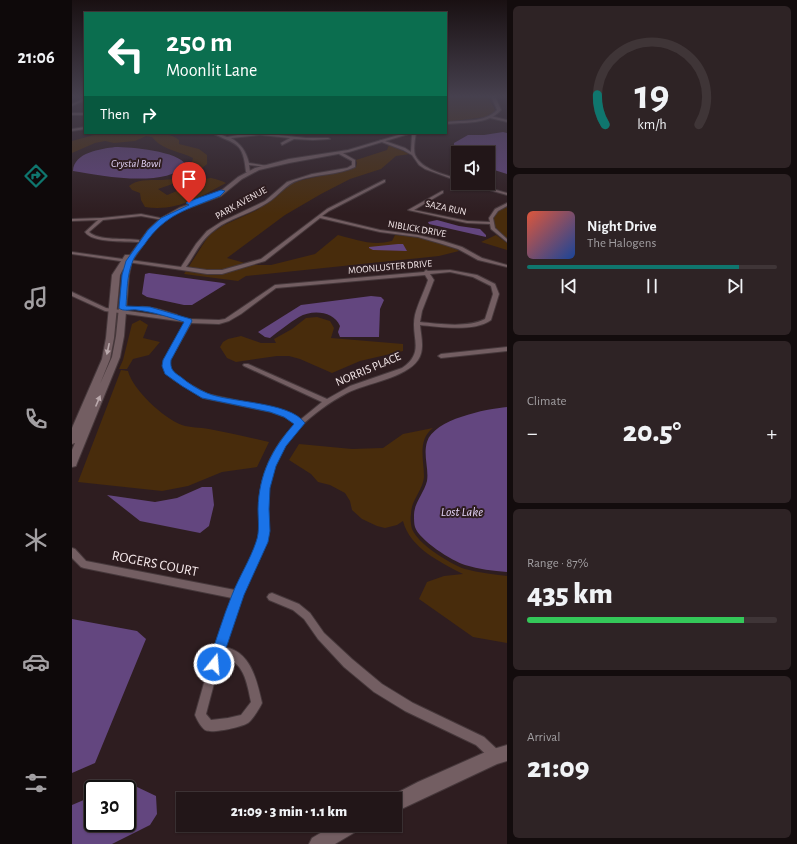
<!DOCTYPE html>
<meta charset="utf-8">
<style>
:root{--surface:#221618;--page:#2e2325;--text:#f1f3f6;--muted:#a29fa2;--line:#3f3537;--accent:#0f766e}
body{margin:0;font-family:"Alegreya Sans",sans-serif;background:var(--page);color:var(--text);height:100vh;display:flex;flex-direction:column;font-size:15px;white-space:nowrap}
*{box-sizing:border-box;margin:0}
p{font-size:13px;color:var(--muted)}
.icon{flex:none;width:22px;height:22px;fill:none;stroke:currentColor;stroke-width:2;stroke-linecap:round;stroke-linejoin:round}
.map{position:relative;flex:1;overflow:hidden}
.side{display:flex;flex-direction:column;gap:6px;padding:6px;background:#130c0d;width:290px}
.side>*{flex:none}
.banner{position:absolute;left:12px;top:12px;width:363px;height:122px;border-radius:0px;box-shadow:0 1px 3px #0004,0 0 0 1px var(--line);background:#0b6e4f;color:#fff;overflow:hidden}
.buttons{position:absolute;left:379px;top:146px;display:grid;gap:8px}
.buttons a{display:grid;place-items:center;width:44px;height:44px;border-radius:0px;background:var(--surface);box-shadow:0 1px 3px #0004,0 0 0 1px var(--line);font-size:20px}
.speed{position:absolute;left:12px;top:780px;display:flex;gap:8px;font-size:20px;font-weight:700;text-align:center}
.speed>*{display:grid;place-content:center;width:52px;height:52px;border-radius:50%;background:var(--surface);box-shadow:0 1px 3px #0004,0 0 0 1px var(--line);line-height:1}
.speed .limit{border:2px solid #111;border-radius:6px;background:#fff;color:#111}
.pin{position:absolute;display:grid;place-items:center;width:34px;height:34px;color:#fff;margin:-41px -17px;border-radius:50% 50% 50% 0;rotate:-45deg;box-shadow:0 0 4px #0007}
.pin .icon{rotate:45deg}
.me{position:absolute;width:44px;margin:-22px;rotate:17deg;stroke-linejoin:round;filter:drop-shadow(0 0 3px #0008)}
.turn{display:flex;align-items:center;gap:14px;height:84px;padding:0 16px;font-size:18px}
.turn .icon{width:52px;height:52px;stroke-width:2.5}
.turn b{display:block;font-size:28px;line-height:34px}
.then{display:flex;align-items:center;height:38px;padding:0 16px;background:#0003;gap:8px;font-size:15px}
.big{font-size:30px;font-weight:800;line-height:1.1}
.side .widget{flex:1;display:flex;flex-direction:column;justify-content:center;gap:6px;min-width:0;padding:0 14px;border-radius:6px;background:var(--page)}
.side .dial{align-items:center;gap:0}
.dial svg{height:104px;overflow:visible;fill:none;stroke:var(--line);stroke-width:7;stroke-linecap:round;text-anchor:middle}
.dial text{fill:var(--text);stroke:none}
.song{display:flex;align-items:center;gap:12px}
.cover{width:48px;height:48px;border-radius:6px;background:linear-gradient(135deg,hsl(10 70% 55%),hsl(220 70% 35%))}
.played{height:4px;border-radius:2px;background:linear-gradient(90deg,var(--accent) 85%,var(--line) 85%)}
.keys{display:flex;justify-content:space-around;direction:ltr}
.heat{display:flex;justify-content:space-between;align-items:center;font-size:22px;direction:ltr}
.charge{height:6px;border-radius:3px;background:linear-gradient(90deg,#34c759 87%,var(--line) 0)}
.trip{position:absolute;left:104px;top:792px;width:226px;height:40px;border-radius:0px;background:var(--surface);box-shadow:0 1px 3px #0004,0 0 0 1px var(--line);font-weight:800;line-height:40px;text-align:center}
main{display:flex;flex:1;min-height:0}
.tabs{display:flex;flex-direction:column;width:72px;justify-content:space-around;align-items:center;background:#0e090a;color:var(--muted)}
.tabs .icon{width:28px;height:28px}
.tabs .current{color:var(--accent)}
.tabs b{font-size:18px;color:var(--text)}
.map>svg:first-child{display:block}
.green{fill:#482c0c}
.water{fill:#63467f}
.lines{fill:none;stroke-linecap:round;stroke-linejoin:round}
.street-casing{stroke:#46383b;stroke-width:2}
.secondary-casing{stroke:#46383b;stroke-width:2}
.street{fill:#735e62;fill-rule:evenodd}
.secondary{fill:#735e62;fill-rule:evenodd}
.oneway{fill:#baa9ac}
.route{fill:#1a73e8;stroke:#114b97}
.labels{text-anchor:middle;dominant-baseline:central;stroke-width:4;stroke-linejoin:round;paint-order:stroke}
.far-street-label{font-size:10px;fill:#f4e7e9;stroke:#2e1d20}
.far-water-label{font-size:11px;font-style:italic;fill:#e0d0f3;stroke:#2e1d20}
.street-label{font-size:12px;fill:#f4e7e9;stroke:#2e1d20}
.water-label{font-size:13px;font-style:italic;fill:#e0d0f3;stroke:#2e1d20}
.near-street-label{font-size:14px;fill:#f4e7e9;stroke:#2e1d20}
</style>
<main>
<nav class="tabs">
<b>21:06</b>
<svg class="icon current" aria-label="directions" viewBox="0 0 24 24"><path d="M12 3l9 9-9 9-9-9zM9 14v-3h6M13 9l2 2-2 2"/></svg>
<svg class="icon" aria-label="music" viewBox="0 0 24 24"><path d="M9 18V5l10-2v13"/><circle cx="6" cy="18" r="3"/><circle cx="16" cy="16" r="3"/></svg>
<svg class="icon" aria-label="phone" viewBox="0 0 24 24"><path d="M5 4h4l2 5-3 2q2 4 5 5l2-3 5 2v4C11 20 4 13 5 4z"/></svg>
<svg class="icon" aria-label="climate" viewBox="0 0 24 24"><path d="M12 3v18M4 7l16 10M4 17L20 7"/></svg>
<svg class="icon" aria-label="car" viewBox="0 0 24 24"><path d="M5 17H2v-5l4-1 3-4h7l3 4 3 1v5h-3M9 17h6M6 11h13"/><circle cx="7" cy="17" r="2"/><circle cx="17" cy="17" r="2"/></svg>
<svg class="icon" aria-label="filters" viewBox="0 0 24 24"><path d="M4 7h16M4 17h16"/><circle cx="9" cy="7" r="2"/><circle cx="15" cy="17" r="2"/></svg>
</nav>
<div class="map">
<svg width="435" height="844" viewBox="0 0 435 844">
<rect width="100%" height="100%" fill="#2e1d20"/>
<path class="green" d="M 374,96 L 415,96 L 424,111 L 414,117 L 374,122 Z
M 43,133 C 60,133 94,129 107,140 L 107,144 L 127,149 L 135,155 L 135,164 L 118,178 L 86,189 L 95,195 C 103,192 134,177 139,178 C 145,179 150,181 154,183 C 128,197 104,212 73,207 L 69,200 L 68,193 L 60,190 L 57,186 C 72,173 105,188 117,170 C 119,168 120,162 121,158 C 107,151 90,150 80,137 L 74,136 L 63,141 L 42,143 L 33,141 L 23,143 L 0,153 L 0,141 L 22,135 Z
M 317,145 L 338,154 L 324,156 L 309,169 L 278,179 L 249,194 L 213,215 L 155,258 L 180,265 L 199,265 L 243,254 L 266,235 C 285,240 300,246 320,241 L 323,235 C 341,236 373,240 387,251 L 367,256 L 174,276 L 166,281 L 112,274 L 137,235 L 152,225 L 185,210 L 218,184 L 230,180 L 280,169 L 284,167 L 285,163 L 284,160 L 315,150 Z
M 435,205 L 435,240 L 423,228 L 421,219 L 426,211 Z
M 424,235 L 435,243 L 435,250 L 409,242 Z
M 245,317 L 258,321 L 262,328 L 259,338 L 331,344 L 331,351 L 288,361 L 260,373 L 228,359 L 217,356 L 205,356 L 164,362 L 155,358 L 148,347 L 151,342 L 156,339 L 169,336 L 189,343 L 204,343 L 202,339 L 220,329 L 234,318 Z
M 68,320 L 76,325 L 71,338 L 88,342 L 77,355 L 61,359 L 55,369 L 47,369 L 51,360 L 60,324 Z
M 49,370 L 56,371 C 61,390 91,418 110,425 C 118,428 128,427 137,429 C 157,433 177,437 197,442 L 185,467 L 150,472 L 116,486 L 90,491 L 6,482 Z
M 361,428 C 345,440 352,460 352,477 C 351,490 339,500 339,514 C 338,518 339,525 340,529 C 346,544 378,564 393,569 C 407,573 421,574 435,576 L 435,643 L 401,637 L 347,599 L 355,582 L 372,576 L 391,574 C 368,562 338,548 331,521 L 325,525 L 313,528 L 305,526 L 290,519 L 280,510 L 278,501 L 273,493 L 258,485 L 246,482 L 239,474 L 217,460 L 227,444 L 280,449 L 311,448 L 331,434 Z"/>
<path class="water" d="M 431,132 L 435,133 L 435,174 L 416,168 L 416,153 L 386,153 L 382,146 L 382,143 L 396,135 L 412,135 Z
M 43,147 C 58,147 107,151 114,165 C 94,188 29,176 1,171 C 2,152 29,149 43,147 Z
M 365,220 L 387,226 L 408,229 L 414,235 L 414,237 L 357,224 L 356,222 Z
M 326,244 L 331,244 L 335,251 L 301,250 L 297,248 L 297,247 Z
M 77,273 L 151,283 L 154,284 L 120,305 L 112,305 L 75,297 L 70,294 L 73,274 Z
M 299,296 L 309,297 L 312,300 L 308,309 L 307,337 L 268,337 L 266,332 L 268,326 C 262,311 240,309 227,317 C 217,323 207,331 198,338 L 193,337 L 186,332 L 229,305 Z
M 435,407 L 435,572 C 421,571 407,569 393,565 C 380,561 347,540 343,527 C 342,524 342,519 342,515 C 342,503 352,493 355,481 C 357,469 351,455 355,442 C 362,419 414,409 435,407 Z
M 130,487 L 140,487 L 142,505 L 137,526 L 128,533 L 68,521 L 35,495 L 83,502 L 105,498 Z
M 0,619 L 65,631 L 74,639 L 23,763 L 0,773 Z
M 63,786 L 84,796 L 85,814 L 78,825 L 40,844 L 0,844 L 0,805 L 21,796 L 21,823 L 55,823 L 55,789 L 35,789 Z"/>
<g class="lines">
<g class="street-casing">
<path id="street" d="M 13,98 L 13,100 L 0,106 L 0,104 Z
M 0,113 L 13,113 L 13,115 L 0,115 Z
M 419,116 L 435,120 L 435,122 L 418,118 Z
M 13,127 L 13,129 L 0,131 L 0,129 Z
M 140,133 L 145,133 L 155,137 L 171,134 L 188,133 L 234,138 L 256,138 L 258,139 L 241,140 L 222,139 L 210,145 L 209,143 L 218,138 L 188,135 L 159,138 C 169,144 174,151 177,163 L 196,166 L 194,167 L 177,165 L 178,172 L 176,173 L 174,172 C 171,141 164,145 140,133 Z
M 340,133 L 344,133 C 343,139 341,149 343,155 C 350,170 372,174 386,179 L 386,181 L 353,169 L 347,165 L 340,155 L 331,150 L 307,141 L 310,140 L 333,148 L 339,152 Z
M 267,152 L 269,152 L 283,160 L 283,167 C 267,175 245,174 227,180 C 213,184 207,196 195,203 C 177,215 155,218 139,233 C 128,242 122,256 114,267 L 135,270 L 150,270 L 189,259 L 255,209 L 312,180 L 313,180 L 313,182 L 257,211 L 250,216 L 308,230 L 346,235 L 371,241 L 390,247 L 410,258 L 435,265 L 435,267 L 406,260 L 386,249 L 367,243 L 346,237 L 308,232 L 248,218 L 193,261 L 150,274 L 135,274 L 110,270 L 0,254 L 0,252 L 109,267 L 124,244 L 135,231 L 149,222 L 193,201 L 215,182 L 240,174 L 275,168 L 280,165 L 280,161 L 267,154 Z
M 393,183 L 399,183 L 435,193 L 435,195 Z
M 370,191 L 371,191 L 371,193 L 342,210 L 395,221 L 418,222 L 417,218 L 423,209 L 435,203 L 435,206 L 426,211 L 421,218 L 423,228 L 435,239 L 435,242 L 419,229 L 418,224 L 395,223 L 336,210 Z
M 69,214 L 93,219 L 91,220 L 69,216 L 31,220 L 17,232 C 26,241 54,238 67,240 L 67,242 L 65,242 C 52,241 20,243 13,232 L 26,220 L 0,221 L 0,219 L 30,218 Z
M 354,270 L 356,271 L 378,270 L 405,275 L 423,284 L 427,294 L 419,320 C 404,332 366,327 348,325 C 349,336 353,350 346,360 C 334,378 295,383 275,393 C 258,402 241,414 227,428 C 207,449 195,478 195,508 C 195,519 198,530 195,541 C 189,558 180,574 172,590 C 164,608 158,628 152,647 C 179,651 185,681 190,703 C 188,708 180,720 176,723 C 170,727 139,734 133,730 C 129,727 125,720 123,715 L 141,651 L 160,598 L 12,568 L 9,567 L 0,558 L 0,548 L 3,549 L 14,561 L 163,590 C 171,573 183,556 187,537 C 189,526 187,516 187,506 C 188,475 201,445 224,424 L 213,417 L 199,412 L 131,398 L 102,380 L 94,373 L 91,366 L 92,360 L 113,322 L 33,311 L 0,296 L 0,292 L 34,308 L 100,317 L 78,311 L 65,309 L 64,308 C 72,303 96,312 105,315 L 106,316 L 104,317 L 117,319 L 147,320 L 153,319 L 203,285 L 352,272 ZM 378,272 L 401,277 L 419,286 L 421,294 L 413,319 C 396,328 367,324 348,322 L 350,311 L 362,280 L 358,274 ZM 353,275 L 356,280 C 352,292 346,303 343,315 C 338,337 354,352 330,368 L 278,386 L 255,399 L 176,364 L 172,364 L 171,365 L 172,366 L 250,402 L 228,420 L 217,413 L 200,408 L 135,394 L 106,378 L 99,371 L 97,366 L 98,360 L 119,323 L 147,324 L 157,321 L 169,314 L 204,288 ZM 149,657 C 172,660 175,683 179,702 L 169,715 L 156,718 L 139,720 L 134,714 Z
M 435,347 L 435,351 L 369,358 L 366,356 L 369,354 Z
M 200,593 L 227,604 L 238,613 L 252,633 L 280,659 L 310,684 L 341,703 L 412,737 L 428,752 L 430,756 L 428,760 L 424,762 L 420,760 L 404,745 L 333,711 L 302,692 L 272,667 L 246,639 L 232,619 L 221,610 L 197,600 L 195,597 L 197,594 Z"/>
</g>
<g class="secondary-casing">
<path id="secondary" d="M 419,96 L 423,96 L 429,110 C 416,125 392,122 374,124 L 374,122 C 390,120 413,123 425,110 Z
M 333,133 L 340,133 L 277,152 L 217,163 L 187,170 L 170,179 L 149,196 L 111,210 L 93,220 L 80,232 L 60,261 L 57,275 L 52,336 L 48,357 L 5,463 L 4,466 L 0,467 L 0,450 L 3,443 L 0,444 L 0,428 L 30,359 L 34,338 L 40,275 L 53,255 L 58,255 L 76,230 L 89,218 L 107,208 L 145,194 L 166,177 L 183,168 L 217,159 L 276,150 ZM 51,269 L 44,336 L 40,357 L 28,384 L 38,359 L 42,338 L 48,275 Z
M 435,745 L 435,761 L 425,764 L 323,812 L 323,799 L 316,799 L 317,797 L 346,782 L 418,750 Z
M 262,825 L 288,825 L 285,831 L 263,844 L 237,844 L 240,838 Z"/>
</g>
<use href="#street" class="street"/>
<use href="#secondary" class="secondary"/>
</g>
<defs><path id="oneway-solid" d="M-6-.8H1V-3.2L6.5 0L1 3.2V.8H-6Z"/></defs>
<g class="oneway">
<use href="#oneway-solid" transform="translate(36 349) rotate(102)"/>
<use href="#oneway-solid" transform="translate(26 401) rotate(-67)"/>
</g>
<linearGradient id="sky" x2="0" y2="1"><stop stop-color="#191012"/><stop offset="0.45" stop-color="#46404e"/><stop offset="1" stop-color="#46404e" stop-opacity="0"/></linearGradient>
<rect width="435" height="214" fill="url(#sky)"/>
<path class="route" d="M 149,190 L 153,191 L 148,196 C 115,210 94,213 72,245 C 68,250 62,256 60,263 C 55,276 55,291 54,306 L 78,307 L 119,319 L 120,321 L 99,360 C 98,369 101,372 109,377 C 116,383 125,389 135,393 C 158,403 217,401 233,423 L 214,446 L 204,466 L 198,488 L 197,509 L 198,531 L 196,542 L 172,595 L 147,669 L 142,671 L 138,669 L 136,664 C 144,641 151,617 160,595 C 167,577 178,560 184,542 C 188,531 186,520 186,509 C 187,474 200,449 222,424 L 212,417 L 198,412 L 130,398 L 110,386 L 93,374 L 90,366 L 91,360 L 112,322 C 97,317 81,312 65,310 C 59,309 51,312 47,308 L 50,275 L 54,261 L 76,230 L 89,218 L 117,205 L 114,203 L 115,202 Z"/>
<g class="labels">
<g class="far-street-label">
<text transform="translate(169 203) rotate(-29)">PARK AVENUE</text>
<text transform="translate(374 208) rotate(12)">SAZA RUN</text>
<text transform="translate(345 229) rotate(10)">NIBLICK DRIVE</text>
<text transform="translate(318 267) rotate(-5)">MOONLUSTER DRIVE</text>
</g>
<g class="far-water-label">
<text x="64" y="163">Crystal Bowl</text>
</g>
<g class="street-label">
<text transform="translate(296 369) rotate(-23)">NORRIS PLACE</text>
</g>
<g class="water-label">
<text x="390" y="512">Lost Lake</text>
</g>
<g class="near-street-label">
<text transform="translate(83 564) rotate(11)">ROGERS COURT</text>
</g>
</g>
</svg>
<div class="buttons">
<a><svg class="icon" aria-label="sound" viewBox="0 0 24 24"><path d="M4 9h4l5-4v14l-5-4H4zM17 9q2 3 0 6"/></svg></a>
</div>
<div class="speed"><div class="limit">30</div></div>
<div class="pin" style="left:117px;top:203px;background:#d93025"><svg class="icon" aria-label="arrive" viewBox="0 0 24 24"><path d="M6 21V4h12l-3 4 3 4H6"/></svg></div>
<svg class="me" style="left:142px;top:664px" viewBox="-20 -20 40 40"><circle r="17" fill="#1a73e8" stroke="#fff" stroke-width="3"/><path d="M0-11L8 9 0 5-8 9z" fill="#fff"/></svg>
<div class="trip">21:09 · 3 min · 1.1 km</div>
<div class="banner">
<div class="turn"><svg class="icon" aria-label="left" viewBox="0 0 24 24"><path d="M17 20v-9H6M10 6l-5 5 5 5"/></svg><div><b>250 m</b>Moonlit Lane</div></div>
<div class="then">Then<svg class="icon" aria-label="right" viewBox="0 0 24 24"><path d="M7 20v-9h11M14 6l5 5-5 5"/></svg></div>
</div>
</div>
<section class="side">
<div class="widget dial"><svg viewBox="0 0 100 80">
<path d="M14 69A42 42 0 1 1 86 69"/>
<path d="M14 69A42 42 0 0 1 8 46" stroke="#0f766e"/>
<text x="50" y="56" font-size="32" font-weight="700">19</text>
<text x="50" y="72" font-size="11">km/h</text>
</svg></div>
<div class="widget">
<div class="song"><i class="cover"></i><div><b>Night Drive</b><p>The Halogens</p></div></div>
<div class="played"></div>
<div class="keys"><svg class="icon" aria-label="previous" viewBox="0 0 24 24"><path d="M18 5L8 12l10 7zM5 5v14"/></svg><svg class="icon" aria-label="pause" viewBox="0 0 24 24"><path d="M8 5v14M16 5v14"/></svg><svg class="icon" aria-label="next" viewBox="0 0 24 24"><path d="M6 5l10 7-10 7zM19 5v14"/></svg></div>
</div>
<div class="widget"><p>Climate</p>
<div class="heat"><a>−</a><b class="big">20.5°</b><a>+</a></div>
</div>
<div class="widget"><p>Range · 87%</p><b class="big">435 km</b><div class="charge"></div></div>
<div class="widget"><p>Arrival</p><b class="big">21:09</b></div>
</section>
</main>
